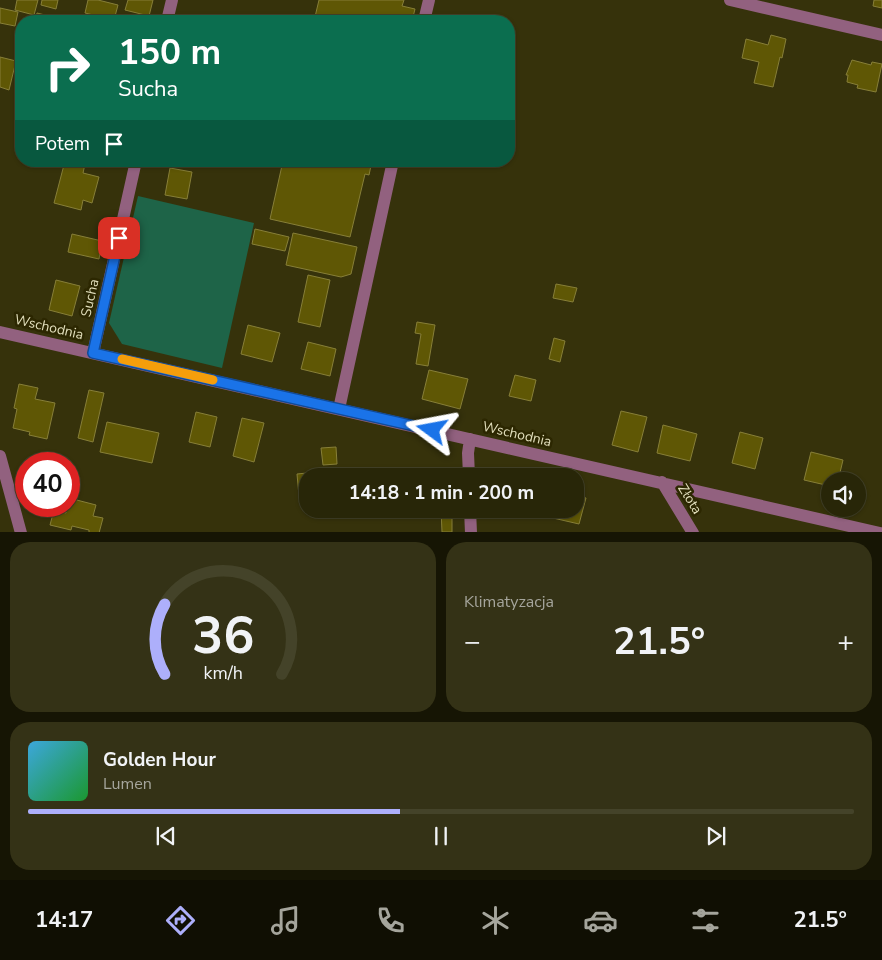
<!DOCTYPE html>
<html lang="pl">
<meta charset="utf-8">
<style>
:root{--surface:#282608;--page:#343216;--text:#f1f3f6;--muted:#a5a59c;--line:#444329;--accent:#adaffb}
body{margin:0;font-family:"Nunito Sans",sans-serif;background:var(--page);color:var(--text);height:100vh;display:flex;flex-direction:column;font-size:19px;white-space:nowrap}
*{box-sizing:border-box;margin:0}
p{font-size:16px;color:var(--muted)}
.icon{flex:none;width:28px;height:28px;fill:none;stroke:currentColor;stroke-width:2;stroke-linecap:round;stroke-linejoin:round}
.map{position:relative;height:532px;overflow:hidden}
.sheet{display:flex;flex-direction:column;gap:10px;padding:10px;background:#161504;flex:1}
.sheet>*{flex:none}
.hud{position:absolute;left:15px;top:15px;width:500px;height:152px;border-radius:20px;box-shadow:0 1px 4px #0004,0 0 0 1px var(--line);background:#0b6e4f;color:#fff;overflow:hidden}
.buttons{position:absolute;left:821px;top:472px;display:grid;gap:10px}
.buttons a{display:grid;place-items:center;width:45px;height:45px;border-radius:50%;background:var(--surface);box-shadow:0 1px 4px #0004,0 0 0 1px var(--line);font-size:25px}
.speed{position:absolute;left:15px;top:452px;display:flex;gap:10px;font-size:25px;font-weight:700;text-align:center}
.speed>*{display:grid;place-content:center;width:65px;height:65px;border-radius:50%;background:var(--surface);box-shadow:0 1px 4px #0004,0 0 0 1px var(--line);line-height:1}
.speed .limit{border:8px solid #d22;background:#fff;color:#111}
.pin{position:absolute;display:grid;place-items:center;width:42px;height:42px;color:#fff;margin:-21px;border-radius:10px;box-shadow:0 2px 8px #0006}
.me{position:absolute;width:55px;margin:-28px;rotate:283deg;stroke-linejoin:round;filter:drop-shadow(0 0 4px #0008)}
.turn{display:flex;align-items:center;gap:18px;height:105px;padding:0 20px;font-size:22px}
.turn .icon{width:65px;height:65px;stroke-width:2.5}
.turn b{display:block;font-size:35px;line-height:42px}
.then{display:flex;align-items:center;height:48px;padding:0 20px;background:#0003;gap:10px;font-size:19px}
.big{font-size:38px;font-weight:700;line-height:1.1}
.sheet .card{flex:1;display:flex;flex-direction:column;justify-content:center;gap:8px;min-width:0;padding:0 18px;border-radius:20px;background:var(--page)}
.sheet .dial{align-items:center;gap:0}
.dial svg{height:130px;overflow:visible;fill:none;stroke:var(--line);stroke-width:7;stroke-linecap:round;text-anchor:middle}
.dial text{fill:var(--text);stroke:none}
.song{display:flex;align-items:center;gap:15px}
.cover{width:60px;height:60px;border-radius:8px;background:linear-gradient(135deg,hsl(200 70% 55%),hsl(130 70% 35%))}
.played{height:5px;border-radius:2px;background:linear-gradient(90deg,var(--accent) 45%,var(--line) 45%)}
.keys{display:flex;justify-content:space-around;direction:ltr}
.heat{display:flex;justify-content:space-between;align-items:center;font-size:28px;direction:ltr}
.sheet .tiles{flex:1;display:grid;gap:10px;grid-template-columns:1fr 1fr}
.card:last-child{grid-column:span 2}
.trip{position:absolute;left:299px;top:468px;width:285px;height:50px;border-radius:20px;background:var(--surface);box-shadow:0 1px 4px #0004,0 0 0 1px var(--line);font-weight:700;line-height:50px;text-align:center}
.dock{display:flex;height:80px;justify-content:space-around;align-items:center;background:#100f03;color:var(--muted)}
.dock .icon{width:35px;height:35px}
.dock .current{color:var(--accent)}
.dock b{font-size:22px;color:var(--text)}
.map>svg:first-child{display:block}
.green{fill:#1e6448}
.building{fill:#5f5705;stroke:#877f38}
.lines{fill:none;stroke-linecap:round;stroke-linejoin:round}
.minor{stroke:#92617f;stroke-width:12}
.route-casing{stroke:#114b97;stroke-width:12}
.route{stroke:#1a73e8;stroke-width:9}
.slow{stroke:#f59e0b;stroke-width:9}
.labels{text-anchor:middle;dominant-baseline:central;stroke-width:5;stroke-linejoin:round;paint-order:stroke}
.street-label{font-size:14px;fill:#e1debb;stroke:#2c2701}
</style>
<div class="map">
<svg width="882" height="533" viewBox="0 0 882 533">
<rect width="100%" height="100%" fill="#36320b"/>
<path class="green" d="M 138,196 L 254,223 L 222,368 L 122,344 L 109,323 Z"/>
<path class="building" d="M 17,0 L 38,0 L 34,15 L 15,10 Z
M 42,0 L 58,0 L 56,9 L 41,5 Z
M 88,0 L 98,0 L 118,5 L 114,20 L 85,13 Z
M 128,0 L 153,0 L 149,16 L 125,10 Z
M 319,0 L 404,0 L 402,6 L 415,9 L 412,21 L 314,21 Z
M 874,0 L 882,0 L 882,8 L 873,6 Z
M 0,8 L 18,12 L 15,26 L 0,23 Z
M 37,13 L 53,17 L 52,21 L 35,21 Z
M 771,35 L 786,39 L 782,58 L 780,57 L 773,87 L 754,83 L 759,62 L 742,58 L 746,39 L 768,45 Z
M 0,57 L 16,61 L 9,90 L 0,87 Z
M 852,60 L 871,65 L 872,62 L 882,64 L 876,92 L 857,88 L 858,85 L 847,82 L 848,75 L 846,75 Z
M 65,161 L 85,164 L 83,173 L 99,177 L 92,203 L 83,200 L 81,210 L 54,203 Z
M 283,161 L 372,161 L 369,175 L 365,174 L 350,237 L 270,219 Z
M 170,168 L 192,172 L 187,199 L 165,195 Z
M 255,229 L 289,237 L 285,251 L 252,244 Z
M 293,233 L 357,247 L 351,274 L 341,277 L 286,265 Z
M 72,234 L 102,241 L 99,259 L 68,252 Z
M 308,275 L 330,280 L 320,327 L 298,322 Z
M 56,280 L 80,286 L 72,316 L 49,310 Z
M 556,284 L 577,288 L 573,302 L 553,298 Z
M 417,322 L 435,325 L 428,366 L 416,364 L 421,334 L 415,333 Z
M 248,325 L 280,333 L 272,362 L 241,354 Z
M 554,338 L 565,341 L 560,362 L 549,359 Z
M 308,342 L 336,349 L 330,376 L 301,369 Z
M 429,370 L 468,379 L 460,409 L 422,399 Z
M 515,375 L 536,380 L 531,401 L 509,396 Z
M 19,384 L 38,388 L 35,399 L 55,403 L 47,439 L 29,435 L 30,432 L 13,428 L 17,409 L 14,408 Z
M 89,390 L 104,393 L 93,442 L 78,438 Z
M 621,411 L 647,417 L 638,452 L 612,445 Z
M 196,412 L 217,417 L 210,447 L 189,442 Z
M 242,418 L 264,423 L 254,462 L 233,456 Z
M 107,422 L 159,433 L 152,463 L 100,452 Z
M 663,425 L 697,434 L 690,461 L 657,453 Z
M 740,432 L 763,438 L 755,469 L 732,463 Z
M 336,447 L 337,464 L 323,465 L 321,448 Z
M 811,452 L 843,460 L 838,481 L 830,481 L 830,486 L 804,480 Z
M 449,471 L 450,476 L 429,476 L 428,472 Z
M 317,472 L 317,476 L 308,476 L 308,495 L 299,496 L 297,474 Z
M 575,495 L 586,498 L 579,524 L 553,518 L 555,509 L 575,509 Z
M 69,498 L 96,505 L 93,516 L 103,518 L 99,533 L 89,533 L 89,530 L 72,526 L 71,530 L 50,525 L 54,510 L 66,513 L 66,509 L 64,509 L 64,506 L 69,506 Z
M 377,509 L 404,509 L 404,516 L 378,518 Z
M 441,509 L 452,509 L 452,532 L 442,532 Z"/>
<g class="lines">
<path class="minor" d="M 730,0 L 882,35
M 167,21 L 172,0
M 424,21 L 429,0
M 0,332 L 880,533
M 93,353 L 136,161
M 339,409 L 393,161
M 0,456 L 21,533
M 469,476 L 468,453 L 470,439
M 662,482 L 693,533
M 470,509 L 471,533"/>
</g>
<g class="lines">
<g class="route-casing">
<path id="route" d="M 119,238 L 93,353 L 432,430"/>
</g>
<use href="#route" class="route"/>
<path class="slow" d="M 122,359 L 213,380"/>
</g>
<g class="labels">
<g class="street-label">
<text transform="translate(90 298) rotate(-77)">Sucha</text>
<text transform="translate(49 327) rotate(13)">Wschodnia</text>
<text transform="translate(517 434) rotate(13)">Wschodnia</text>
<text transform="translate(690 499) rotate(58)">Złota</text>
</g>
</g>
</svg>
<div class="buttons">
<a><svg class="icon" aria-label="sound" viewBox="0 0 24 24"><path d="M4 9h4l5-4v14l-5-4H4zM17 9q2 3 0 6"/></svg></a>
</div>
<div class="speed"><div class="limit">40</div></div>
<div class="pin" style="left:119px;top:238px;background:#d93025"><svg class="icon" aria-label="arrive" viewBox="0 0 24 24"><path d="M6 21V4h12l-3 4 3 4H6"/></svg></div>
<svg class="me" style="left:432px;top:430px" viewBox="-20 -20 40 40"><path d="M0-17L14 15 0 8-14 15z" fill="#1a73e8" stroke="#fff" stroke-width="4"/></svg>
<div class="trip">14:18 · 1 min · 200 m</div>
<div class="hud">
<div class="turn"><svg class="icon" aria-label="right" viewBox="0 0 24 24"><path d="M7 20v-9h11M14 6l5 5-5 5"/></svg><div><b>150 m</b>Sucha</div></div>
<div class="then">Potem<svg class="icon" aria-label="arrive" viewBox="0 0 24 24"><path d="M6 21V4h12l-3 4 3 4H6"/></svg></div>
</div>
</div>
<section class="sheet">
<div class="tiles">
<div class="card dial"><svg viewBox="0 0 100 80">
<path d="M14 69A42 42 0 1 1 86 69"/>
<path d="M14 69A42 42 0 0 1 14 26" stroke="#adaffb"/>
<text x="50" y="56" font-size="32" font-weight="700">36</text>
<text x="50" y="72" font-size="11">km/h</text>
</svg></div>
<div class="card"><p>Klimatyzacja</p>
<div class="heat"><a>−</a><b class="big">21.5°</b><a>+</a></div>
</div>
<div class="card">
<div class="song"><i class="cover"></i><div><b>Golden Hour</b><p>Lumen</p></div></div>
<div class="played"></div>
<div class="keys"><svg class="icon" aria-label="previous" viewBox="0 0 24 24"><path d="M18 5L8 12l10 7zM5 5v14"/></svg><svg class="icon" aria-label="pause" viewBox="0 0 24 24"><path d="M8 5v14M16 5v14"/></svg><svg class="icon" aria-label="next" viewBox="0 0 24 24"><path d="M6 5l10 7-10 7zM19 5v14"/></svg></div>
</div>
</div>
</section>
<nav class="dock">
<b>14:17</b>
<svg class="icon current" aria-label="directions" viewBox="0 0 24 24"><path d="M12 3l9 9-9 9-9-9zM9 14v-3h6M13 9l2 2-2 2"/></svg>
<svg class="icon" aria-label="music" viewBox="0 0 24 24"><path d="M9 18V5l10-2v13"/><circle cx="6" cy="18" r="3"/><circle cx="16" cy="16" r="3"/></svg>
<svg class="icon" aria-label="phone" viewBox="0 0 24 24"><path d="M5 4h4l2 5-3 2q2 4 5 5l2-3 5 2v4C11 20 4 13 5 4z"/></svg>
<svg class="icon" aria-label="climate" viewBox="0 0 24 24"><path d="M12 3v18M4 7l16 10M4 17L20 7"/></svg>
<svg class="icon" aria-label="car" viewBox="0 0 24 24"><path d="M5 17H2v-5l4-1 3-4h7l3 4 3 1v5h-3M9 17h6M6 11h13"/><circle cx="7" cy="17" r="2"/><circle cx="17" cy="17" r="2"/></svg>
<svg class="icon" aria-label="filters" viewBox="0 0 24 24"><path d="M4 7h16M4 17h16"/><circle cx="9" cy="7" r="2"/><circle cx="15" cy="17" r="2"/></svg>
<b>21.5°</b>
</nav>
